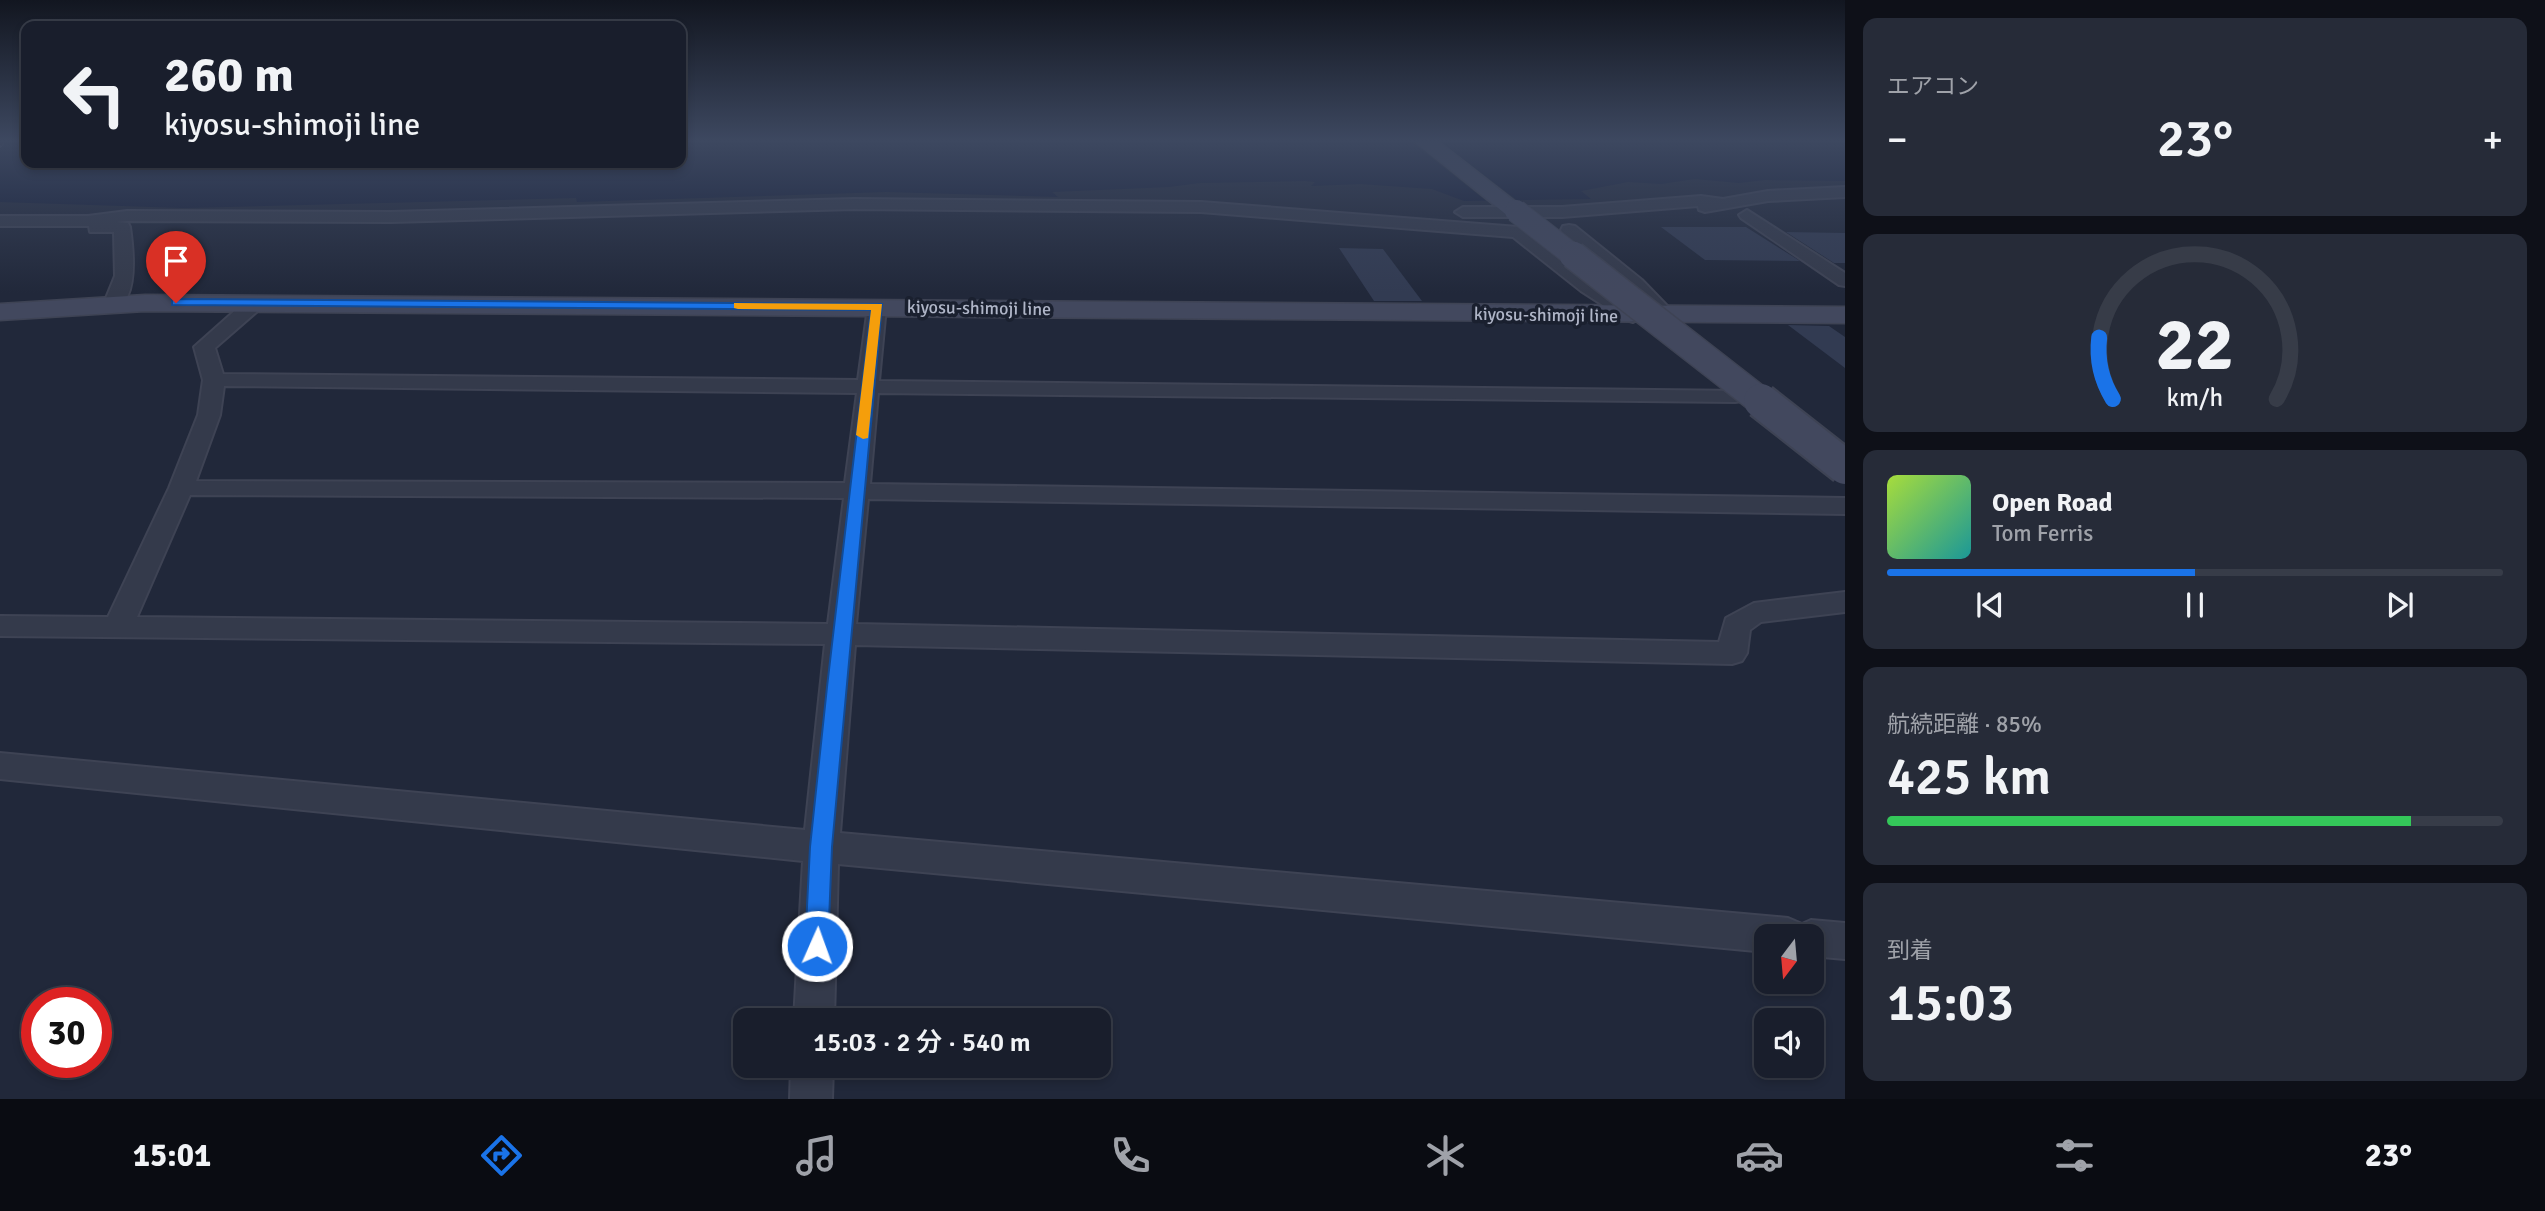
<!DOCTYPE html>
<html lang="ja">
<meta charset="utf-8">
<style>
:root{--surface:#191e2c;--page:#262b38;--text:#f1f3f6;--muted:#9fa2a9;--line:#373c48;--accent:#1a73e8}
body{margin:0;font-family:Signika,"Noto Sans JP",sans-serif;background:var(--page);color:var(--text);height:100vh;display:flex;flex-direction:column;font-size:26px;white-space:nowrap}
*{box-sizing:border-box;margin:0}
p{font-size:23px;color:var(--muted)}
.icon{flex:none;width:38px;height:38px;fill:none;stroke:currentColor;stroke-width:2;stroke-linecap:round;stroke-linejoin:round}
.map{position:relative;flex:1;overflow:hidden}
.panel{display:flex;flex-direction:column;gap:18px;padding:18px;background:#0e1018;width:700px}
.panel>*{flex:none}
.banner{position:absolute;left:21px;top:21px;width:665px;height:147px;border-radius:14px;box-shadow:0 4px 10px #0003,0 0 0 2px var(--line);background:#191e2c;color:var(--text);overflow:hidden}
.needle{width:46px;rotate:196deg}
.fabs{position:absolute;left:1754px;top:924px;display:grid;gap:14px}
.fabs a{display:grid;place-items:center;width:70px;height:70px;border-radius:14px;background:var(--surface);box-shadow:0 4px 10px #0003,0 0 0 2px var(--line);font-size:35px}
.speed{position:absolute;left:21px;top:987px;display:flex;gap:14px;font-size:35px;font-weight:700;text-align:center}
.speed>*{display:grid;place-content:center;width:91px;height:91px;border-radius:50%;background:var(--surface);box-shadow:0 4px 10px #0003,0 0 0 2px var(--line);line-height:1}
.speed .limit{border:10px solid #d22;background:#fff;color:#111}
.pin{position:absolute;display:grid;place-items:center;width:60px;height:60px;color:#fff;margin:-72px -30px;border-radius:50% 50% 50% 0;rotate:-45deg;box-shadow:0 0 7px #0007}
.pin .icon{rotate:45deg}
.me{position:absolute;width:77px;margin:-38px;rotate:2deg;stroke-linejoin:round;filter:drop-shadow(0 0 5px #0008)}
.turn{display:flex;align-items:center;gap:24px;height:147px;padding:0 28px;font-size:32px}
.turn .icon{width:91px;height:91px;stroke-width:2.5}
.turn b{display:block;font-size:49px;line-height:60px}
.big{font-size:52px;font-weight:600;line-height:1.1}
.panel .widget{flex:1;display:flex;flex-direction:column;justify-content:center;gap:10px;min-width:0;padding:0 24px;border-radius:14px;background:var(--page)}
.panel .dial{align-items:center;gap:0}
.dial svg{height:182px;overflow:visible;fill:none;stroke:var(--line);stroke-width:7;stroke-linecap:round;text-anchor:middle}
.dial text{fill:var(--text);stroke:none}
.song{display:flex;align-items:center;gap:21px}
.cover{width:84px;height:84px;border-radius:10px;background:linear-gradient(135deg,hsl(80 70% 55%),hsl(180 70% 35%))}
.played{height:7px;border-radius:4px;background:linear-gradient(90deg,var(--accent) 50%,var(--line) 50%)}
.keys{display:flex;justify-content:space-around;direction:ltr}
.heat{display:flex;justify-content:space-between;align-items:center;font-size:38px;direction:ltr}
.charge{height:10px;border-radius:5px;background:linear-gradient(90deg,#34c759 85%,var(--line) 0)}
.trip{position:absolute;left:733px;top:1008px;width:378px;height:70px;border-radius:14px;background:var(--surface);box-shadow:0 4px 10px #0003,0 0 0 2px var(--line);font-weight:600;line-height:70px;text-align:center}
.tabs{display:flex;height:112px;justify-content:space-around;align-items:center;background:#0a0c12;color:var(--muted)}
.tabs .icon{width:49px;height:49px}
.tabs .active{color:var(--accent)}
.tabs b{font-size:32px;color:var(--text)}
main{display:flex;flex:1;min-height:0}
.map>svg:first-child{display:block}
.water{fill:#141d38}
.pier{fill:#21283a}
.building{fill:#323b52}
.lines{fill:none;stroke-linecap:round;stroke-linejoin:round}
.street-casing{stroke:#3e4354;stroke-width:4}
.secondary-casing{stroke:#3e4354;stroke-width:3}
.street{fill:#343a4b;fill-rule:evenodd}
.secondary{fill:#42485e;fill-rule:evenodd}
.rail-casing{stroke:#565d72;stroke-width:5}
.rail{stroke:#1a202f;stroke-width:3.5;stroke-dasharray:10;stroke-linecap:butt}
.secondary-bridge-far2-casing{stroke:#3e4354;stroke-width:24;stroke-linecap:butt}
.secondary-bridge-far1-casing{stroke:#3e4354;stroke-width:30;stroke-linecap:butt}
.secondary-bridge-casing{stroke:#3e4354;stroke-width:38;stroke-linecap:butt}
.secondary-bridge-far2{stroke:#42485e;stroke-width:22}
.secondary-bridge-far1{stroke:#42485e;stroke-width:27}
.secondary-bridge{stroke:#42485e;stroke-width:34}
.route{fill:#1a73e8;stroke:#114b97;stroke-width:2}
.slow{fill:#f59e0b}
.labels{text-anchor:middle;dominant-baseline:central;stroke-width:7;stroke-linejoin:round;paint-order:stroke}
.far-street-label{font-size:18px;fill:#afb5c7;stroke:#1a202f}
</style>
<main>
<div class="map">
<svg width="1845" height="1099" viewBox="0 0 1845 1099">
<rect width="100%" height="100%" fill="#21283a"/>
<path class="water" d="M 0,140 L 26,140 L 26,163 L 681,163 L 681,140 L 1845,140 L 1845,181 L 1765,180 L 1739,183 L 1695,179 L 1661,184 L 1628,182 L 1581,191 L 1591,199 L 1464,201 L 1432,189 L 1360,184 L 1311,186 L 1315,182 L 1305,181 L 1200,183 L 1169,187 L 1052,192 L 1058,197 L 886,192 L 577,202 L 576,198 L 184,208 L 0,202 Z"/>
<path class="pier" d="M 1409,140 L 1438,140 L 1522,204 L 1490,204 Z"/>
<path class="building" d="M 1661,227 L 1746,227 L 1800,261 L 1705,260 Z
M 1786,232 L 1845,233 L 1845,263 L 1834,263 Z
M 1339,248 L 1383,249 L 1422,301 L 1374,301 Z
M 1788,325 L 1829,326 L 1845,337 L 1845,368 Z"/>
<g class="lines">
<g class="street-casing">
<path id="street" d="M 1845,187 L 1845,197 L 1768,201 L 1705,212 L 1699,210 L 1698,206 L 1562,217 L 1463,217 L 1455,212 L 1463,207 L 1562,207 L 1701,196 L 1723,199 L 1768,191 Z
M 854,199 L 1201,202 L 1518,227 L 1524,228 L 1593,283 L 1643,316 L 1633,322 L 1626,320 L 1581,291 L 1513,237 L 1201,212 L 854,209 L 391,222 L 127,221 L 116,222 L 128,223 L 130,227 C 133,248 140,302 113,309 L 104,303 L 115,276 L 114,232 L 90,232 L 89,226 L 0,226 L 0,216 L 88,216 L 127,211 L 391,212 Z
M 1747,210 L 1845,273 L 1845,286 L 1839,285 L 1741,218 L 1739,215 Z
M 1569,225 L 1575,226 L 1642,280 L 1672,311 L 1675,315 L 1672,319 L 1658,319 L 1630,288 L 1563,234 L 1561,230 L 1563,226 Z
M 255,297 L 264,303 L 262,307 L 215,348 L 223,374 L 858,380 L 868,307 L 877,301 L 886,307 L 879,381 L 1743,391 L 1746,396 L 1743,401 L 1735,402 L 878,393 L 870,484 L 1845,498 L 1845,514 L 868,499 L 856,624 L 1719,642 L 1726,618 L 1754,603 L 1845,592 L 1845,612 L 1761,622 L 1750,630 L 1747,653 L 1742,661 L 1732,664 L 855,645 L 840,833 L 1788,918 L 1802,924 L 1811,920 L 1845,923 L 1845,959 L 1811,956 L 1811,936 L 1766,936 L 1766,952 L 838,864 L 834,1020 L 794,1020 L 803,861 L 0,779 L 0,753 L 805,830 L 825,644 L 0,636 L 0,616 L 108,617 L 169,488 L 198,415 L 203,380 L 194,347 L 248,299 ZM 224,386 L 857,393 L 845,483 L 196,481 L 220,415 ZM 190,495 L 844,498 L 828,624 L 137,617 Z
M 791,1066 L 833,1066 L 832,1099 L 790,1099 Z"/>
</g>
<g class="secondary-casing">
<path id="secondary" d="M 1414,140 L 1436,140 L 1527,211 L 1524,216 L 1508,216 Z
M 145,295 L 1845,307 L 1845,323 L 145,311 L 0,320 L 0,304 Z"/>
</g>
<use href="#street" class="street"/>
<use href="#secondary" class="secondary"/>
<g class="rail-casing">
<path id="rail" d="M 0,145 L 3,140"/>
</g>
<use href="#rail" class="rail"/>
<g class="secondary-bridge-far2-casing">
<path id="secondary-bridge-far2" d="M 1516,211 L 1575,257"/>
</g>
<g class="secondary-bridge-far1-casing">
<path id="secondary-bridge-far1" d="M 1573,255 L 1763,403"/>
</g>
<g class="secondary-bridge-casing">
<path id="secondary-bridge" d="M 1761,401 L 1845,467"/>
</g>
<use href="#secondary-bridge-far2" class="secondary-bridge-far2"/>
<use href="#secondary-bridge-far1" class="secondary-bridge-far1"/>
<use href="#secondary-bridge" class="secondary-bridge"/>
</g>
<linearGradient id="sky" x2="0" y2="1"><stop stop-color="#121620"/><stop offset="0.48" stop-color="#3d4860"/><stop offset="1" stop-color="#3d4860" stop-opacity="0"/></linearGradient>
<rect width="1845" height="293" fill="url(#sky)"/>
<path class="route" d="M 176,299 L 882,304 L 832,847 L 828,946 L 825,954 L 817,957 L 809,954 L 805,946 L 810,847 L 827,687 L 871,310 L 172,305 L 172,300 Z"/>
<path class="slow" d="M 734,303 L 882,304 L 868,438 L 863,439 L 856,435 L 871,310 L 738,309 L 734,308 Z"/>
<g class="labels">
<g class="far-street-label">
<text transform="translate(979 308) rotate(1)">kiyosu-shimoji line</text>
<text transform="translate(1546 315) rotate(1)">kiyosu-shimoji line</text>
</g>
</g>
</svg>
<div class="fabs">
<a><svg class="needle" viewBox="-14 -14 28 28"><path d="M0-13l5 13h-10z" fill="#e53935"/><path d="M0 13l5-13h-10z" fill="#9fa2a9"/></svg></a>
<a><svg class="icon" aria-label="sound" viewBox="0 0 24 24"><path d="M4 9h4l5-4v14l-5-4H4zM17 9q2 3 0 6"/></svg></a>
</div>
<div class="speed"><div class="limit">30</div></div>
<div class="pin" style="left:176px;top:303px;background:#d93025"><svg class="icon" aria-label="arrive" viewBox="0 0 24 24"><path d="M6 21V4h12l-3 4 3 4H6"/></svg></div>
<svg class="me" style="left:817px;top:946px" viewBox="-20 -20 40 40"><circle r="17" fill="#1a73e8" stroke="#fff" stroke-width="3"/><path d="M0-11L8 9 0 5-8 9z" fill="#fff"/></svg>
<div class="trip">15:03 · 2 分 · 540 m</div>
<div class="banner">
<div class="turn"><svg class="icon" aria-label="left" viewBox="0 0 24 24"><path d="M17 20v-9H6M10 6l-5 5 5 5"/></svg><div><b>260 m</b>kiyosu-shimoji line</div></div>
</div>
</div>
<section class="panel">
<div class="widget"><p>エアコン</p>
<div class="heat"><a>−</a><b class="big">23°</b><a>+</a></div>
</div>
<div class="widget dial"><svg viewBox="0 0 100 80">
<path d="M14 69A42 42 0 1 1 86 69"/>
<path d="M14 69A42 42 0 0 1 8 42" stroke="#1a73e8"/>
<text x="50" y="56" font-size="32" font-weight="700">22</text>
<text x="50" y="72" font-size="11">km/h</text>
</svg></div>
<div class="widget">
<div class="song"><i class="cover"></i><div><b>Open Road</b><p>Tom Ferris</p></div></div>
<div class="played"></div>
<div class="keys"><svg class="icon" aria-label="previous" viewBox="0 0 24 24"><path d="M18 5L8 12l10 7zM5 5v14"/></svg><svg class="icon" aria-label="pause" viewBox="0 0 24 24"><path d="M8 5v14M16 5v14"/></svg><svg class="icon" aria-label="next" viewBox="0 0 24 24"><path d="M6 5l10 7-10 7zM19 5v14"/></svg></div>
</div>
<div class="widget"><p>航続距離 · 85%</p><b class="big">425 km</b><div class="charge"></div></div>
<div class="widget"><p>到着</p><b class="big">15:03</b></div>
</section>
</main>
<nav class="tabs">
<b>15:01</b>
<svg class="icon active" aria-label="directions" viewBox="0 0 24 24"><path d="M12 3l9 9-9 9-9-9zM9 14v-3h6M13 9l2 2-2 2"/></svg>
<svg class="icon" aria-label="music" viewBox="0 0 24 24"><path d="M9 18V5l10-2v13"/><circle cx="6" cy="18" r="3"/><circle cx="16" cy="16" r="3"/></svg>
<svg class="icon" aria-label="phone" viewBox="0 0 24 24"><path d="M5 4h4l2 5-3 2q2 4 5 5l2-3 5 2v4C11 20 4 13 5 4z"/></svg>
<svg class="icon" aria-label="climate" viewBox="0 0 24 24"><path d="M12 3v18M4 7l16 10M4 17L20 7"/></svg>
<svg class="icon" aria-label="car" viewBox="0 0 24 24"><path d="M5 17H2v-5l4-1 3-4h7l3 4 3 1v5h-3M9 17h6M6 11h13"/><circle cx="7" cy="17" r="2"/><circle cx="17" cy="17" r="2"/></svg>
<svg class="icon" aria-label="filters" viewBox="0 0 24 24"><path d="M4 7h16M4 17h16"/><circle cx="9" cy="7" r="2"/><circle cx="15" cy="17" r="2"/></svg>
<b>23°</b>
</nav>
